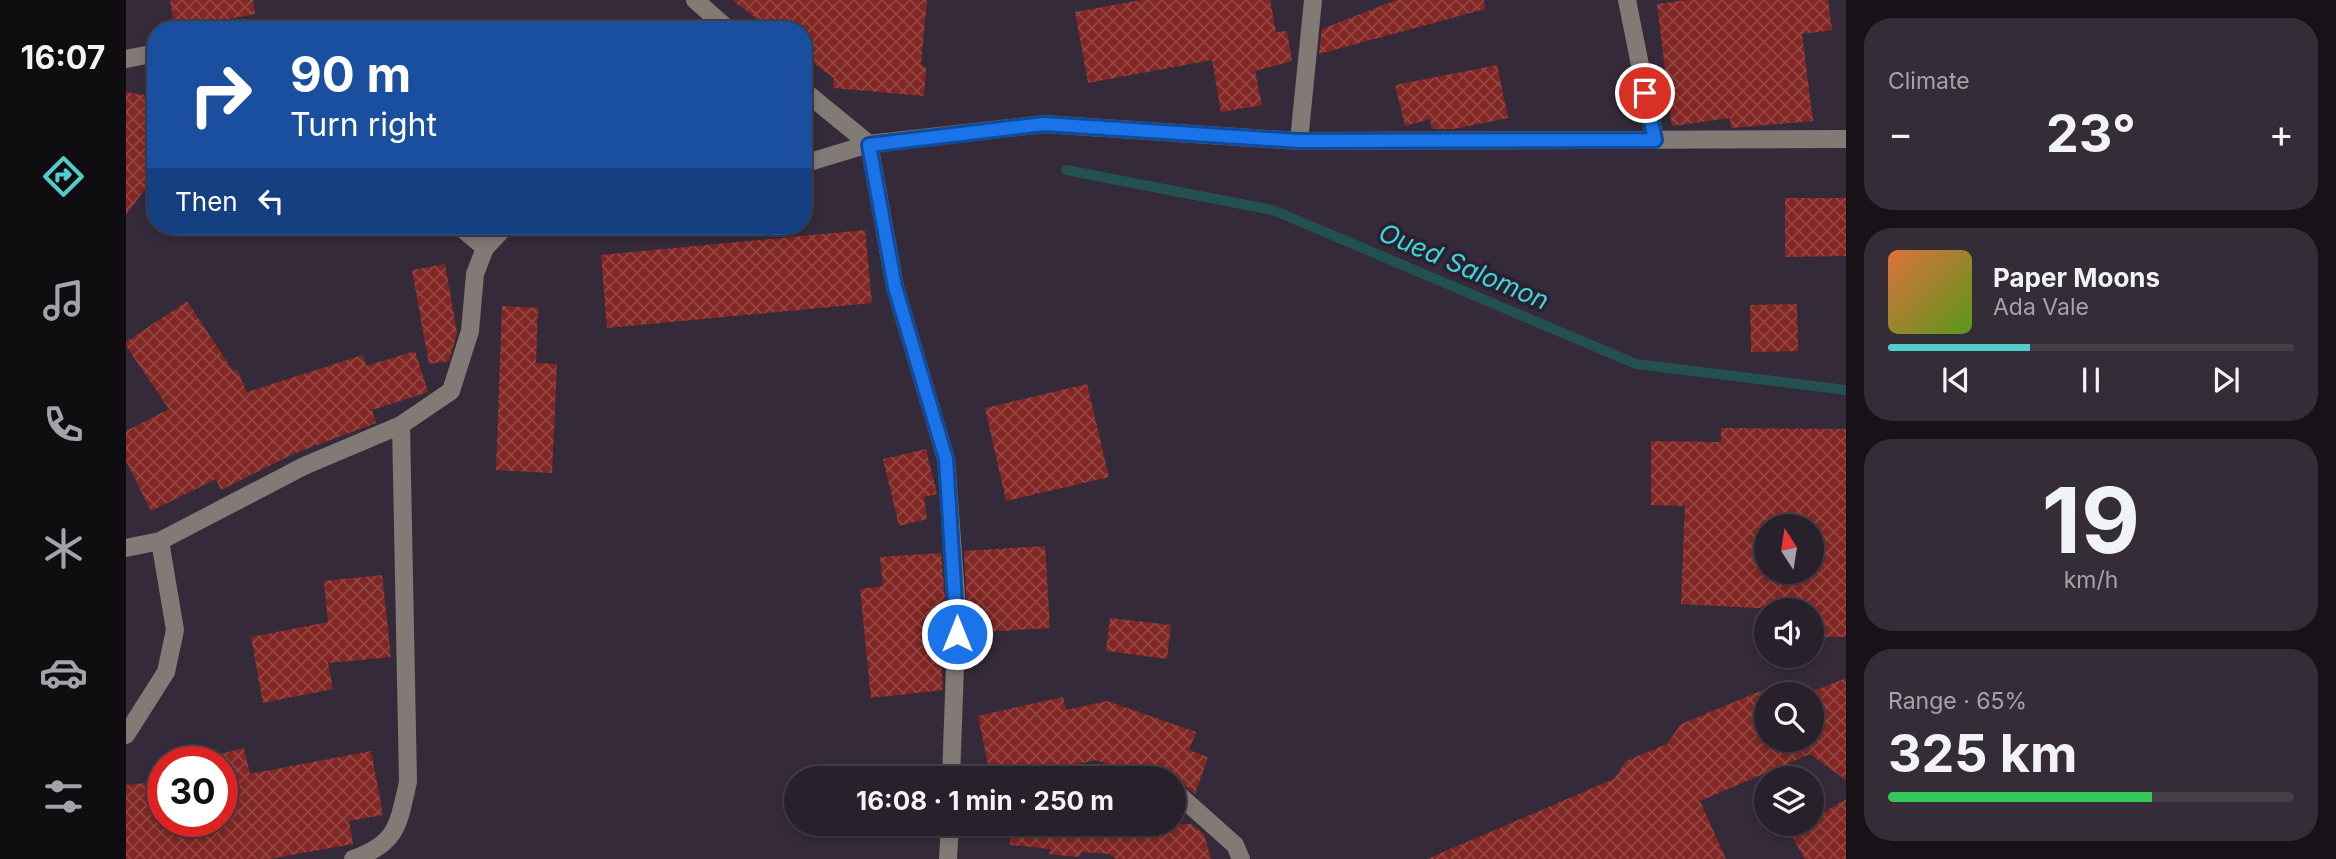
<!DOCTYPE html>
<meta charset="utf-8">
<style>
:root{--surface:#28202b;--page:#342d37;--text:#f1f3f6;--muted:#a5a3a9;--line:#443e47;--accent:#52cdcc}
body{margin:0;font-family:Inter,sans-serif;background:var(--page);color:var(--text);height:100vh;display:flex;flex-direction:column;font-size:26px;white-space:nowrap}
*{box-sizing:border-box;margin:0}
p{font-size:23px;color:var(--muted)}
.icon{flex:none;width:38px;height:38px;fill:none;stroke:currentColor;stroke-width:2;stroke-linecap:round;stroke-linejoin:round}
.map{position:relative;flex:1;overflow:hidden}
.details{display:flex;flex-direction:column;gap:18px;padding:18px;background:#161218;width:490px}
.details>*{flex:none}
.hud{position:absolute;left:21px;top:21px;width:665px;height:214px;border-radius:28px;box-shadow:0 4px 10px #0003,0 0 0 2px var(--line);background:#1a4fa0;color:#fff;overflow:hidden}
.needle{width:46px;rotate:348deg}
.fabs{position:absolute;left:1628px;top:514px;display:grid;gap:14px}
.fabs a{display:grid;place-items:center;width:70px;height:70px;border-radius:50%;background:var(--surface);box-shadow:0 4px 10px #0003,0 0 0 2px var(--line);font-size:35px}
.speed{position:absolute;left:21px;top:746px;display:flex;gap:14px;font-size:35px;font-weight:700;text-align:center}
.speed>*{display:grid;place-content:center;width:91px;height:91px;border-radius:50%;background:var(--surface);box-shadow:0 4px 10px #0003,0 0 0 2px var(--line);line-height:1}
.speed .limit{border:10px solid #d22;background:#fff;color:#111}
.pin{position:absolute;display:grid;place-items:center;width:60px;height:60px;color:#fff;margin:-30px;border:4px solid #fff;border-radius:50%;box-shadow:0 2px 7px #0007}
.me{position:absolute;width:77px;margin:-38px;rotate:0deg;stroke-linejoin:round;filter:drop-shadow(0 0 5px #0008)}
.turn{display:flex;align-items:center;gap:24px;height:147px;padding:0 28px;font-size:32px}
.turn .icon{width:91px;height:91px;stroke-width:2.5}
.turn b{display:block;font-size:49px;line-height:60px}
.then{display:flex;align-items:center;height:66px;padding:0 28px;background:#0003;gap:14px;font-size:26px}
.big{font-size:52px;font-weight:700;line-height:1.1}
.details .card{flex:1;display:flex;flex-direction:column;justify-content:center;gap:10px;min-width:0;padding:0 24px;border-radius:28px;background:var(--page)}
.details .dial{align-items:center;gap:0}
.dial b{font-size:91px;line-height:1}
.song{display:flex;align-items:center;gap:21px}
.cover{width:84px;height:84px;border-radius:10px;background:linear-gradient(135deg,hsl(20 70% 55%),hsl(90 70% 35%))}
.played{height:7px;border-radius:4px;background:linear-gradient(90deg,var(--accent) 35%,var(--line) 35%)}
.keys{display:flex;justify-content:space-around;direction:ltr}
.heat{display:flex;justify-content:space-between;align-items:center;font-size:38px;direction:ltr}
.charge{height:10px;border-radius:5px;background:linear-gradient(90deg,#34c759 65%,var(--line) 0)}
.trip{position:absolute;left:658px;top:766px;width:402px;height:70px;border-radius:35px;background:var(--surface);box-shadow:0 4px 10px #0003,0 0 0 2px var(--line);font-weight:700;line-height:70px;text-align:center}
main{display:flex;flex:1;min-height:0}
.tabs{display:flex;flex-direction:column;width:126px;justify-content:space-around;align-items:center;background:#100d11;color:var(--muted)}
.tabs .icon{width:49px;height:49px}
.tabs .selected{color:var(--accent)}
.tabs b{font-size:32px;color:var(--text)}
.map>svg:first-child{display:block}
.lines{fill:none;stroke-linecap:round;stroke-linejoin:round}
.stream{stroke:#235152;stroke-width:10}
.building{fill:url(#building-cross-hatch);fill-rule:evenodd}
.minor{stroke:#827a74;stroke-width:18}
.route-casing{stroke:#114b97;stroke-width:18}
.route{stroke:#1a73e8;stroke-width:12}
.labels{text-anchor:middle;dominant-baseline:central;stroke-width:7;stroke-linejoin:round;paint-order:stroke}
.water-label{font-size:26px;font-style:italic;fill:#3bd7da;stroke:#2b202f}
</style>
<main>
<nav class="tabs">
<b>16:07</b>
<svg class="icon selected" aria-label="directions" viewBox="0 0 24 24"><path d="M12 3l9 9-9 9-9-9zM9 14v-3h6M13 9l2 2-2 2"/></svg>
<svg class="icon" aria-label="music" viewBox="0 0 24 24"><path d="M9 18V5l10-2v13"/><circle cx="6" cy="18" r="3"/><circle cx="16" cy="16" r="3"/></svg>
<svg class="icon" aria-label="phone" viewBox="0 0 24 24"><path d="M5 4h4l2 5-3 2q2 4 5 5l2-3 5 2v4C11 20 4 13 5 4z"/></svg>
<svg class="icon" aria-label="climate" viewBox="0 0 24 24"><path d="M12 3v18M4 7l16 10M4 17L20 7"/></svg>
<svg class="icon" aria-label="car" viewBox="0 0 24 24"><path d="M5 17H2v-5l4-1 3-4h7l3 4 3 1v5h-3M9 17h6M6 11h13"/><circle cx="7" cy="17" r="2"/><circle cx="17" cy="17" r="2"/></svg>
<svg class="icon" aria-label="filters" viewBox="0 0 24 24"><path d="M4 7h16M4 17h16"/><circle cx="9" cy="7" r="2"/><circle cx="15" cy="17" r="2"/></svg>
</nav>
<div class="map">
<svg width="1720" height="859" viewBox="0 0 1720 859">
<defs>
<pattern id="building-cross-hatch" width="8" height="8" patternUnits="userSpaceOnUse" patternTransform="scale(1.75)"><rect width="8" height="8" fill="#822723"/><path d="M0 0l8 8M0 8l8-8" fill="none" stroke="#944643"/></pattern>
</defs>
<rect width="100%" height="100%" fill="#352a39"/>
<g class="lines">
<path class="stream" d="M 940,170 L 1147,210 L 1510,364 L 1720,390"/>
</g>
<path class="building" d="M 44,0 L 127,0 L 129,14 L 49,29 Z
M 606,0 L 801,0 L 795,64 L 800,68 L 798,96 L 707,88 L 708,78 L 677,55 L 677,30 L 645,30 Z
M 1016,0 L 1144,0 L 1150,32 L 1161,31 L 1166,61 L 1129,71 L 1136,105 L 1095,112 L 1086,60 L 962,83 L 949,12 Z
M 1270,0 L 1358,0 L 1359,9 L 1193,54 L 1196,29 Z
M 1561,0 L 1702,0 L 1706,30 L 1676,34 L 1687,121 L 1605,128 L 1604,118 L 1546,126 L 1531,4 Z
M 1371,65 L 1382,118 L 1327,129 L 1306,129 L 1304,119 L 1279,126 L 1269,85 Z
M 0,92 L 30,97 L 30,174 L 0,215 Z
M 1659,198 L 1720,198 L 1720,256 L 1659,257 Z
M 739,230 L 746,303 L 481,328 L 475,255 Z
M 319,264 L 331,333 L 323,361 L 303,364 L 286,270 Z
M 61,301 L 107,371 L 111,370 L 121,392 L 237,355 L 240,366 L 289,351 L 302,392 L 246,410 L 250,423 L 167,454 L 95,490 L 90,479 L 25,511 L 0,461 L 0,431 L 43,409 L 0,346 L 0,342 Z
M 1671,304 L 1672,351 L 1625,352 L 1624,305 Z
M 376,306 L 412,308 L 410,363 L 431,364 L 426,473 L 370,470 Z
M 961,384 L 983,477 L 880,501 L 859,408 Z
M 1595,428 L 1720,429 L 1720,637 L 1685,637 L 1685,611 L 1555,604 L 1559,506 L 1525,505 L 1525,441 L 1595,442 ZM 1640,527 L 1685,527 L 1685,572 L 1640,572 Z
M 800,449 L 811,494 L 798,497 L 801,519 L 773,526 L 757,459 Z
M 919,546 L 924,628 L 842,633 L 838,551 Z
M 815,553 L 820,610 L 819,635 L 813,635 L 817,690 L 745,698 L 734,589 L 757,586 L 754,557 Z
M 256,575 L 265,657 L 202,663 L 207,689 L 137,703 L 125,637 L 202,622 L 198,581 Z
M 984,618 L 1045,625 L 1041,659 L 980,651 Z
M 1720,678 L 1720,780 L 1684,754 L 1574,801 L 1600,859 L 1301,859 L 1488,779 L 1500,761 L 1541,744 L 1555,724 L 1654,683 L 1671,695 L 1640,695 L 1640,740 L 1685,740 L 1685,692 Z
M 937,697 L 940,710 L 981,701 L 1070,732 L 1063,750 L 1082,757 L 1069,794 L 1061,787 L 1048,784 L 1048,779 L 1023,779 L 970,760 L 885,779 L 865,779 L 852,716 Z
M 118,748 L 124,774 L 245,751 L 257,815 L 223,821 L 227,844 L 143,859 L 0,859 L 0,785 L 37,781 L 37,821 L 96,821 L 96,761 L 92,761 L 91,755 Z
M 1720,799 L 1720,859 L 1679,859 L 1664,833 L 1678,824 L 1685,824 L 1685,820 Z
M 885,824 L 1065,824 L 1078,834 L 1085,859 L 990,859 L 983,854 L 956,852 L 952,857 L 923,854 L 924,849 L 884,845 Z"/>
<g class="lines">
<path class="minor" d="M 569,0 L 603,30
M 1501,0 L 1529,140
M 0,59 L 30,53
M 677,90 L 743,144 L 769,287 L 820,459 L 831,610 L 825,779
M 1173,141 L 1187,0
M 677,164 L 743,144 L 918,124 L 1173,141 L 1720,139
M 333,226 L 359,248
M 0,548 L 34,541 L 178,466 L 275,425 L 325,391 L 344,331 L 349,274 L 359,248 L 380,226
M 0,735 L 40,672 L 49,630 L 34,541
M 955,779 L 976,779
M 1048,795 L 1054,796 L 1109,845 L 1115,859
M 227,859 C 272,843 272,825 282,782 L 275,425
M 822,859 L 824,824"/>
</g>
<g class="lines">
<g class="route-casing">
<path id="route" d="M 831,634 L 820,459 L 769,287 L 743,145 L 918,124 L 1173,141 L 1529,140 L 1519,93"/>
</g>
<use href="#route" class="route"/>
</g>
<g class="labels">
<g class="water-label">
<text transform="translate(1338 266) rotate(23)">Oued Salomon</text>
</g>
</g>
</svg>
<div class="fabs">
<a><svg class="needle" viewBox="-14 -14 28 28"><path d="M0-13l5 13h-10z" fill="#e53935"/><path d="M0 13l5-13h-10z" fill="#a5a3a9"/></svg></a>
<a><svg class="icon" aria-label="sound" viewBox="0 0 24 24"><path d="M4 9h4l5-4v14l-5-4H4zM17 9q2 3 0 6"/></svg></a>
<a><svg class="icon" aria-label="search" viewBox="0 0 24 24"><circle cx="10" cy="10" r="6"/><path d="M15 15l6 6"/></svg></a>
<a><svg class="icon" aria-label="layers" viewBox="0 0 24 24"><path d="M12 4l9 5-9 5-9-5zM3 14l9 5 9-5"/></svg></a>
</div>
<div class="speed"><div class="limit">30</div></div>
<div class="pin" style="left:1519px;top:93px;background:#d93025"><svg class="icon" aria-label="arrive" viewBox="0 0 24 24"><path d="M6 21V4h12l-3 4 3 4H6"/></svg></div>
<svg class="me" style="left:831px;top:634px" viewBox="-20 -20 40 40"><circle r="17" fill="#1a73e8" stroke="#fff" stroke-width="3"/><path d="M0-11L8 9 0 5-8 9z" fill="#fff"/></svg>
<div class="trip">16:08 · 1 min · 250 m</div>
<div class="hud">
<div class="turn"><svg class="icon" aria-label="right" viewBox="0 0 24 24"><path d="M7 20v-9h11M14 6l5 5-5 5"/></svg><div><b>90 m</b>Turn right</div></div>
<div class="then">Then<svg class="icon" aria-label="left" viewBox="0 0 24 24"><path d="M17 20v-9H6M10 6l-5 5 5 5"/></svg></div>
</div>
</div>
<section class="details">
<div class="card"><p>Climate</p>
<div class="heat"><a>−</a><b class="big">23°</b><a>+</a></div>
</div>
<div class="card">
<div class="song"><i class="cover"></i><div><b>Paper Moons</b><p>Ada Vale</p></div></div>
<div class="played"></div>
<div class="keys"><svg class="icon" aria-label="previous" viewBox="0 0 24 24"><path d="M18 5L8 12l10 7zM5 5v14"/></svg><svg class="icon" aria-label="pause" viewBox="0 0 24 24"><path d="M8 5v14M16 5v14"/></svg><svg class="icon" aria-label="next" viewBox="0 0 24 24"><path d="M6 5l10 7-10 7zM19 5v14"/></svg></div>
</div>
<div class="card dial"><b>19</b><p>km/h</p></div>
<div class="card"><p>Range · 65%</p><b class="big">325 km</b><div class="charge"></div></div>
</section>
</main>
